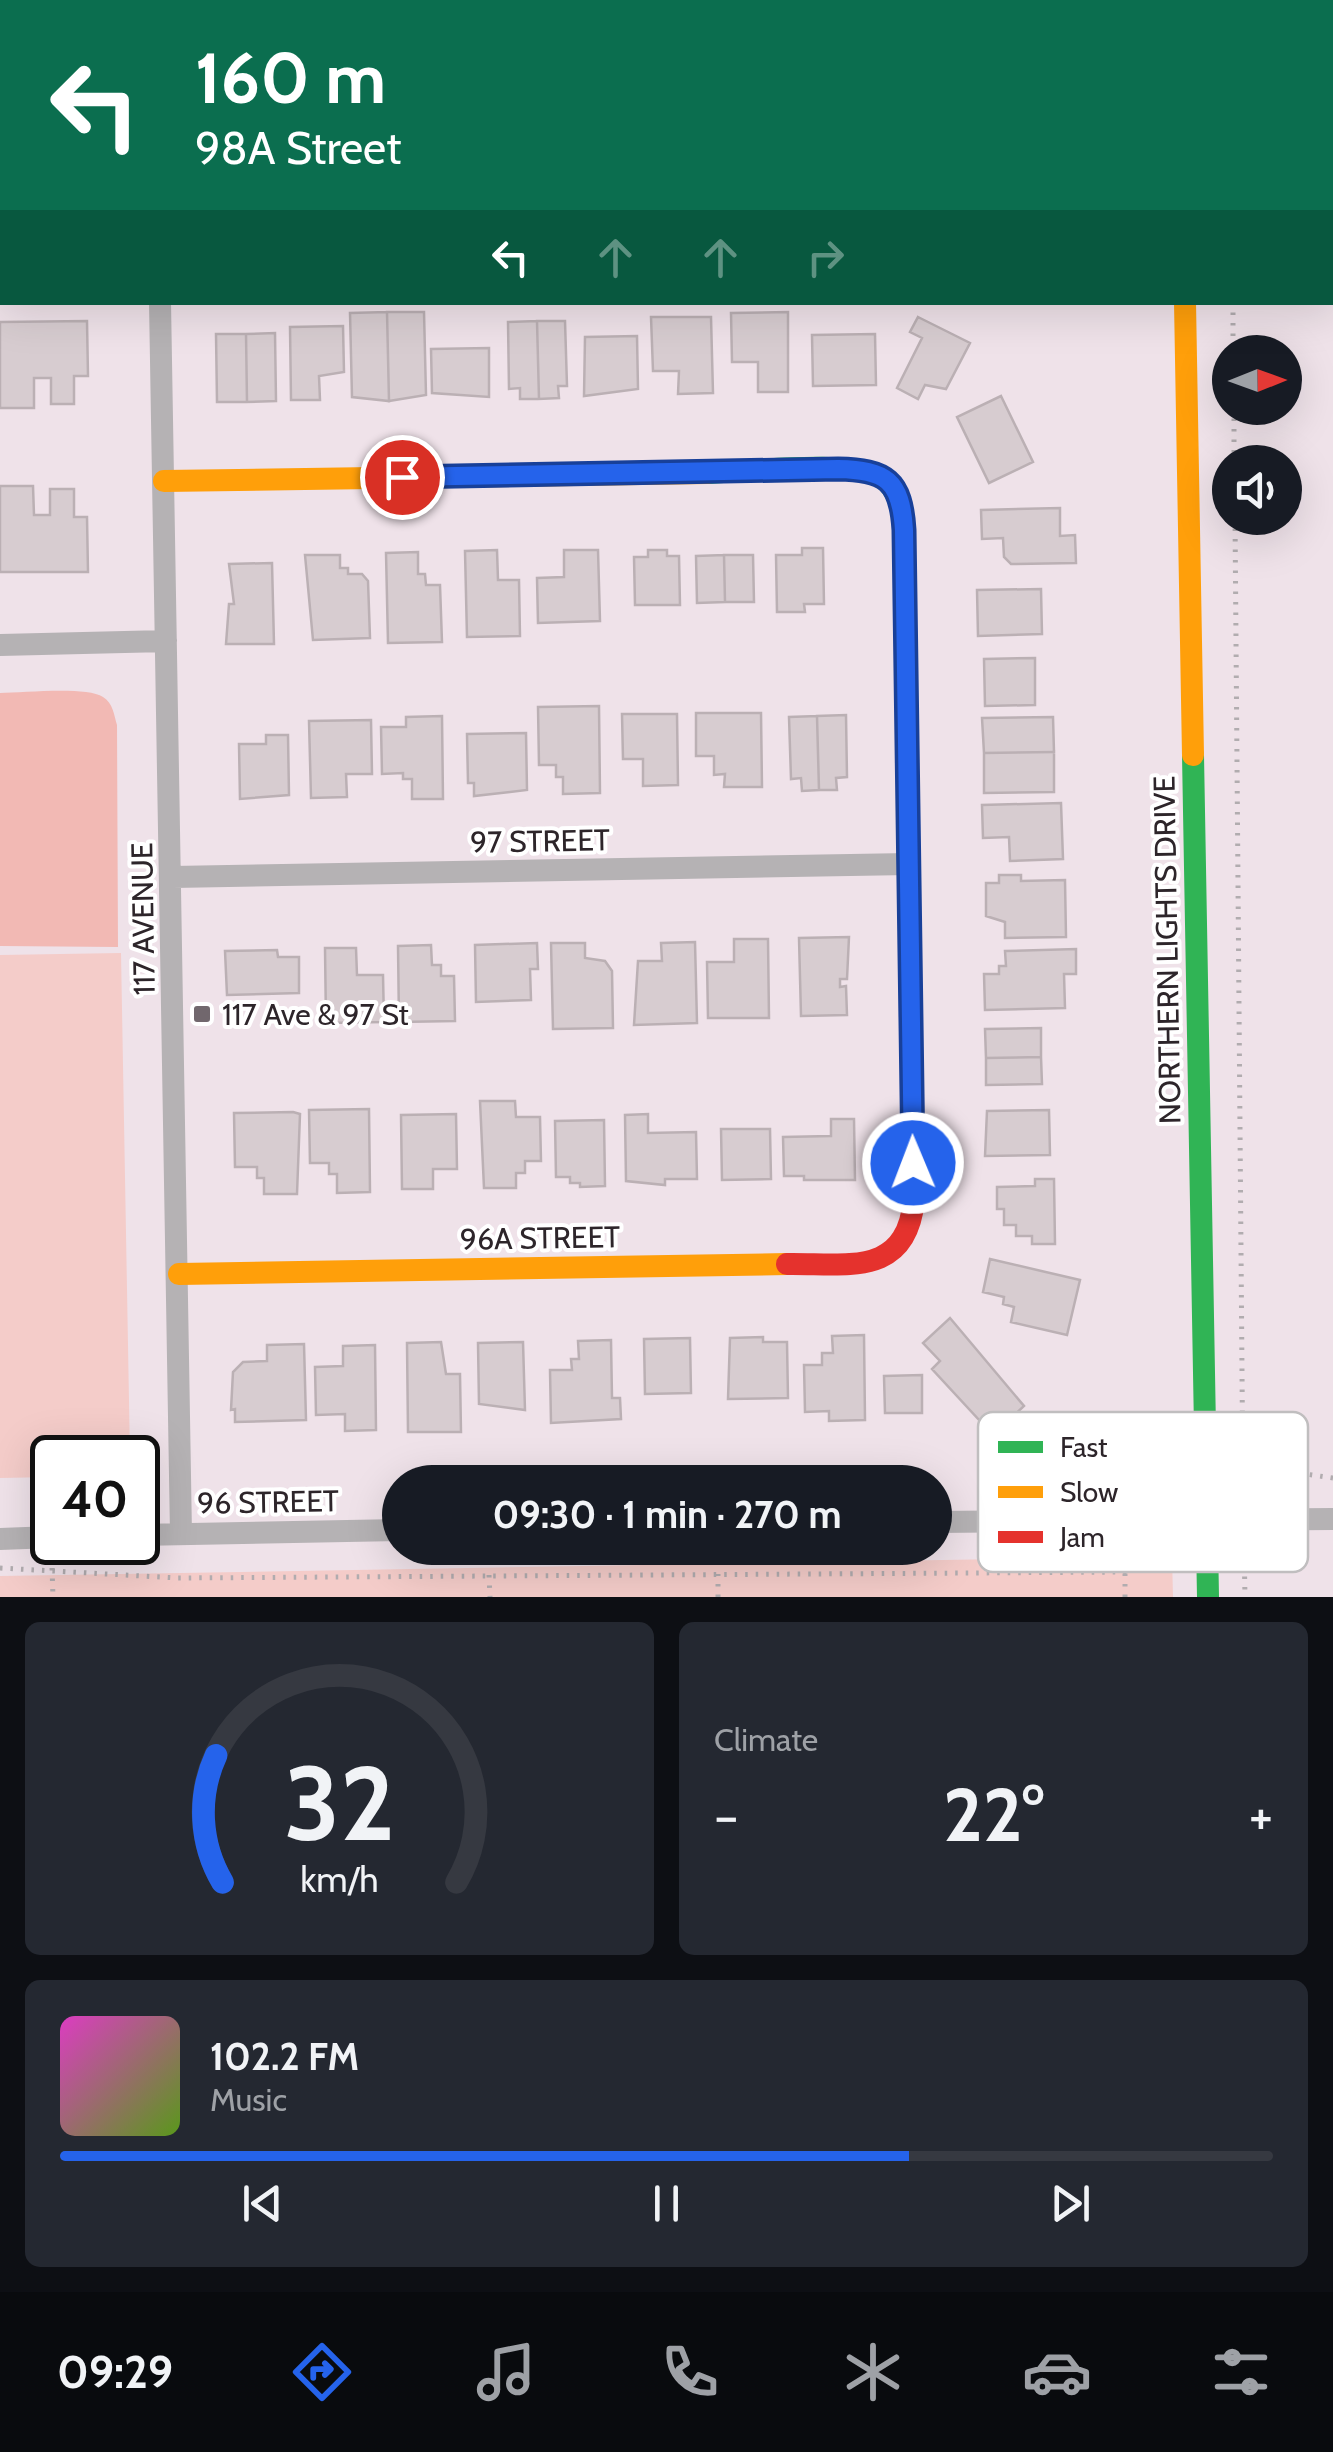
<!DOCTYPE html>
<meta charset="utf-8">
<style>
:root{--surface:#171b24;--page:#242831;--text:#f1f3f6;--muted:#9ea1a6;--line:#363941;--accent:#2563eb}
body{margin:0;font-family:Cabin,sans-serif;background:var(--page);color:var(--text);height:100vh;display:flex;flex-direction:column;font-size:38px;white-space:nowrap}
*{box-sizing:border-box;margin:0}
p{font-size:32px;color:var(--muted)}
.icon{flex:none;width:55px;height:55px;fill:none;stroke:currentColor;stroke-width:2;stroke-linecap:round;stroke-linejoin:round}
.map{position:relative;height:1597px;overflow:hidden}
.side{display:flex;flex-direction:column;gap:25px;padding:25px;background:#0d0f14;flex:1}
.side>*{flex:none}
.hud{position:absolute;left:0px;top:0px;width:1335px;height:305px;box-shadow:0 10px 40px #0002;background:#0b6e4f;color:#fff;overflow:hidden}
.needle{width:65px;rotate:89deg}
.controls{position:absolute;left:1212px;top:335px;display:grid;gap:20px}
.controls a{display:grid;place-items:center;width:90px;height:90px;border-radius:50%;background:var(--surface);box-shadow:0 10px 40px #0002;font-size:50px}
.speed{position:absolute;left:30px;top:1435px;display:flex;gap:20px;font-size:50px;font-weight:700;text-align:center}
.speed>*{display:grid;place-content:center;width:130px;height:130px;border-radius:50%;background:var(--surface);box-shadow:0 10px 40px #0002;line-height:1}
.speed .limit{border:5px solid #111;border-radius:15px;background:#fff;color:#111}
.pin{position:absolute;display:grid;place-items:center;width:85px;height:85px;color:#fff;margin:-42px;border:5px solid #fff;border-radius:50%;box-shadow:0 2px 10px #0007}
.me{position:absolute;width:110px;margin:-55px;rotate:359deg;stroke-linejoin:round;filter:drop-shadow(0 0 8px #0008)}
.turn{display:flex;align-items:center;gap:35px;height:210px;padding:0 30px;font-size:45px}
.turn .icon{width:130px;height:130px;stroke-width:2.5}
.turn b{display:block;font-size:70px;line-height:85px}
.lanes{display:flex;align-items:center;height:95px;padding:0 30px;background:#0003;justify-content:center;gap:50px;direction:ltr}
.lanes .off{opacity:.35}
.big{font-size:75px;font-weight:800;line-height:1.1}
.side .card{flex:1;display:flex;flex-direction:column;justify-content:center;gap:15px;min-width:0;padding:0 35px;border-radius:15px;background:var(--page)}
.side .dial{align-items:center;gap:0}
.dial svg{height:260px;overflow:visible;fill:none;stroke:var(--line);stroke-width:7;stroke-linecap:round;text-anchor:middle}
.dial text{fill:var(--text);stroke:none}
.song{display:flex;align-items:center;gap:30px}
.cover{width:120px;height:120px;border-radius:15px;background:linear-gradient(135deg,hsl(310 70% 55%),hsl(90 70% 35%))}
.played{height:10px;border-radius:5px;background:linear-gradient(90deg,var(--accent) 70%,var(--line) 70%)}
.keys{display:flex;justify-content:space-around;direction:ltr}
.heat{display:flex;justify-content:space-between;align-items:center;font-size:55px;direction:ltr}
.side .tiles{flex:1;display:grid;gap:25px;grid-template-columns:1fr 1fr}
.card:last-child{grid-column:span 2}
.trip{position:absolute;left:382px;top:1465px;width:570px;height:100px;border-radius:50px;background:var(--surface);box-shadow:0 10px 40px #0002;font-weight:800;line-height:100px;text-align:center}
.menu{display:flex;height:160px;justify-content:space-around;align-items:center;background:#090b0e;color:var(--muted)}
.menu .icon{width:70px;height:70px}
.menu .current{color:var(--accent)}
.menu b{font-size:45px;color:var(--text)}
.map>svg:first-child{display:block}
.green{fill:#f4ccc9}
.forest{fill:#f2b9b4}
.building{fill:#d7ccd0;stroke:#bbb0b4;stroke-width:2.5}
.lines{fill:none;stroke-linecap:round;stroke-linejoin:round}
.path{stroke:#b1acaf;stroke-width:5;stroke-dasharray:2.5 8;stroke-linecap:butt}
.street{stroke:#b5b2b4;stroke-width:22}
.fast{stroke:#30b455;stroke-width:22}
.slow{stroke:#ff9f0a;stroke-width:22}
.jam{stroke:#e5322d;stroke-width:22}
.route-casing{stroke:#184099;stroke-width:25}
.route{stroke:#2563eb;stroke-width:18}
.poi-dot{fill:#71676d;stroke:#fff;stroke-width:4}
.labels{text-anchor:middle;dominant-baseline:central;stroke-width:8;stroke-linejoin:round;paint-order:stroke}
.street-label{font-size:30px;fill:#2d252a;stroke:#fff}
.poi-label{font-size:30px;fill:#2d252a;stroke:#fff;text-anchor:start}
.key{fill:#fff;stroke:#c0bebf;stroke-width:2.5}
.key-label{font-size:28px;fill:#2d252a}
</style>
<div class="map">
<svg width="1333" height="1597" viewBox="0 0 1333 1597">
<rect width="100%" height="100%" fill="#efe2e9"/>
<path class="green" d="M 121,953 L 130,1457 L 52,1458 L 52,1477 L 0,1478 L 0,955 Z
M 1172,1556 L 1173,1597 L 0,1597 L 0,1576 Z"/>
<path class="forest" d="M 0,693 C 23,693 86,686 103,697 C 113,703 114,715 117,725 L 118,947 L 0,946 Z"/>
<path class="building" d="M 387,312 L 424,312 L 426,395 L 389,401 Z
M 387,312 L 389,401 L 352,397 L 350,313 Z
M 788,312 L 788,392 L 758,392 L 758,362 L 732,362 L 731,313 Z
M 651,317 L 711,317 L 713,393 L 678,394 L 679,371 L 653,371 Z
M 918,317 L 970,343 L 946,389 L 925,385 L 918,399 L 897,388 L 922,338 L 910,332 Z
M 87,321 L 88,376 L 74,376 L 74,404 L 51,404 L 51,378 L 34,378 L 34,408 L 0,408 L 0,322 Z
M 537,321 L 565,321 L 567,386 L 558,386 L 559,398 L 539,399 Z
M 537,321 L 539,399 L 520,399 L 520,388 L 509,389 L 508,322 Z
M 343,326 L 344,372 L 319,376 L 320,400 L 291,400 L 290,327 Z
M 275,333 L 276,401 L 247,402 L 246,334 Z
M 216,334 L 246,334 L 247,402 L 217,402 Z
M 875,334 L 876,385 L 813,386 L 812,335 Z
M 637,336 L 638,389 L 584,396 L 585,337 Z
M 489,348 L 489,397 L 432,393 L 431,349 Z
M 1001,396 L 1033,462 L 989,483 L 957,417 Z
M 0,486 L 33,486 L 34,515 L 50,515 L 50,489 L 74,489 L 74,517 L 87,517 L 88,572 L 0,572 Z
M 1060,508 L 1060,536 L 1075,535 L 1076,563 L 1011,564 L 1004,557 L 1003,538 L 982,539 L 981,510 Z
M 802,548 L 823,548 L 824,604 L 804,604 L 805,612 L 777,612 L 776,555 L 802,555 Z
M 497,550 L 498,580 L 519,580 L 520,636 L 467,637 L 465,551 Z
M 564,550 L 598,550 L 600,621 L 538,623 L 537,578 L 564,577 Z
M 648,550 L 667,550 L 667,556 L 679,556 L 680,605 L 635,605 L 634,557 L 648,557 Z
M 418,552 L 418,574 L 425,574 L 426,585 L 440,585 L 442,642 L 388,643 L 386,553 Z
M 305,555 L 340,555 L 340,568 L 348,568 L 348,574 L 362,574 L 368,581 L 370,638 L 313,640 Z
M 724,555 L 725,602 L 697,603 L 696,556 Z
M 724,555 L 753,555 L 754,602 L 725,602 Z
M 272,563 L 274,644 L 226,644 L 229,604 L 234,604 L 229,564 Z
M 1041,589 L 1042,634 L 978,636 L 977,590 Z
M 1035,658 L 1035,705 L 985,706 L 984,659 Z
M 599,706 L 600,793 L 563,794 L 563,777 L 556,777 L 556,765 L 539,765 L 538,707 Z
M 696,713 L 761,713 L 762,787 L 724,787 L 725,774 L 714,775 L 714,756 L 696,756 Z
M 622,714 L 677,714 L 678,785 L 643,786 L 643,759 L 623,759 Z
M 846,715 L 847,777 L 836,778 L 837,790 L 819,790 L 817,716 Z
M 442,716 L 443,799 L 412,799 L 412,779 L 403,779 L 403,773 L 382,774 L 381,727 L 406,727 L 406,717 Z
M 817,716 L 819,790 L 802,791 L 801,778 L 791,779 L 789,717 Z
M 1053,717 L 1054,752 L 984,753 L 982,718 Z
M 371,720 L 372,774 L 346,774 L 347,797 L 311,798 L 309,721 Z
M 526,733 L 527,790 L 474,796 L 474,783 L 468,783 L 467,734 Z
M 266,735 L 288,735 L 289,795 L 240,799 L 239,744 L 266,744 Z
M 1054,752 L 1054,792 L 984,793 L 984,753 Z
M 1061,803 L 1063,859 L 1010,861 L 1009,837 L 983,838 L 982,805 Z
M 999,875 L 1021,875 L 1021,881 L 1065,880 L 1066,937 L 1005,938 L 1005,922 L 986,916 L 986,883 L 999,883 Z
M 849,937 L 847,979 L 840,979 L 840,987 L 846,986 L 847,1015 L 801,1016 L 799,938 Z
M 734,939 L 768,939 L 769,1018 L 708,1018 L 707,962 L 734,962 Z
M 695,942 L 697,1023 L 634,1025 L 638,961 L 662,961 L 661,943 Z
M 537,943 L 538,969 L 530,969 L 531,1000 L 476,1002 L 475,945 Z
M 551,943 L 585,943 L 585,958 L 605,961 L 612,971 L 613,1028 L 553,1029 Z
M 431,945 L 432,965 L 441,965 L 441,976 L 454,976 L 455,1021 L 399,1022 L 398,946 Z
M 325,948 L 356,948 L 357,975 L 383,975 L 384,1022 L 326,1023 Z
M 1076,949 L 1076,974 L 1064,974 L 1065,1008 L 985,1010 L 984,974 L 999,974 L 999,966 L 1006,966 L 1005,951 Z
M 277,950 L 278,957 L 299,957 L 299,993 L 227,995 L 225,951 Z
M 1041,1028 L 1041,1057 L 986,1058 L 985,1029 Z
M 1041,1057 L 1042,1084 L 986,1085 L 986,1058 Z
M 480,1101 L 515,1101 L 516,1117 L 540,1117 L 541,1161 L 525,1161 L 525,1173 L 516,1173 L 516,1188 L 484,1188 Z
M 369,1109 L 370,1192 L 337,1193 L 337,1174 L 329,1174 L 329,1163 L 310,1163 L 309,1110 Z
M 1049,1110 L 1050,1155 L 985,1156 L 987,1111 Z
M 293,1112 L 300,1114 L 297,1194 L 264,1194 L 264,1178 L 257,1178 L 257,1167 L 235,1167 L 234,1113 Z
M 456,1114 L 457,1169 L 433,1169 L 433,1189 L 402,1189 L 401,1115 Z
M 648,1114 L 648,1133 L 696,1132 L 697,1179 L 665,1179 L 665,1185 L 626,1181 L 625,1115 Z
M 831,1119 L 854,1119 L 855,1180 L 804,1180 L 804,1176 L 784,1176 L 783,1137 L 831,1136 Z
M 604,1120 L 605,1186 L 580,1187 L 580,1183 L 570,1183 L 570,1177 L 556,1177 L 555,1121 Z
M 721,1129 L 770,1129 L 771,1179 L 722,1180 Z
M 1035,1179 L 1054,1179 L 1055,1244 L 1032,1244 L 1032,1236 L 1016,1236 L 1016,1225 L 1004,1225 L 1004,1209 L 997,1209 L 997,1187 L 1035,1186 Z
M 990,1259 L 1080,1280 L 1067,1335 L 1011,1322 L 1014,1307 L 1003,1304 L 1004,1297 L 983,1292 Z
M 950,1318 L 1024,1406 L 993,1435 L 932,1369 L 940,1361 L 923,1343 Z
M 864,1335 L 865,1420 L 829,1421 L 829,1411 L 805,1412 L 804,1365 L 822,1365 L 822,1353 L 833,1353 L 832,1336 Z
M 763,1337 L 763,1342 L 787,1342 L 788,1398 L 728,1399 L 730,1338 Z
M 690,1338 L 691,1393 L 645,1394 L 644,1339 Z
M 611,1340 L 612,1398 L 620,1398 L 621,1419 L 551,1423 L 550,1370 L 572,1370 L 571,1359 L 579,1359 L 578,1341 Z
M 441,1342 L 446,1374 L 460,1374 L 461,1432 L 408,1432 L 407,1343 Z
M 523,1342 L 525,1410 L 479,1404 L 478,1343 Z
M 304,1344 L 306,1420 L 235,1422 L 235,1409 L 231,1410 L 233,1372 L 243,1362 L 267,1361 L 267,1345 Z
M 375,1345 L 376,1430 L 345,1431 L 345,1414 L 316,1415 L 315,1367 L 343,1366 L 343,1346 Z
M 922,1375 L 922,1413 L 885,1413 L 884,1376 Z"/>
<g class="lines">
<path class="path" d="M 1230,0 L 1230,2
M 1233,302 L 1233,352
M 1234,408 L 1234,462
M 1235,518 L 1243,1494
M 1237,1464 L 1333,1478
M 1244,1545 L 1245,1597
M 0,1568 L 178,1578 L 1125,1572 L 1174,1546
M 52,1568 L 53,1597
M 489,1575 L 490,1597
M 718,1597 L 718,1574
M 1125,1597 L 1125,1572"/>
<path class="street" d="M 152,0 L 152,2
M 160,302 L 181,1534
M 0,645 L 166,641
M 173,877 L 909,864
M 935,1522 L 1333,1519
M 138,1535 L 400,1530
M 0,1539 L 52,1537"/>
<path class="fast" d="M 707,473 C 745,472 858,458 885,480 C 900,493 902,512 904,530 L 907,745
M 1193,755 L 1208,1597"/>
<path class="slow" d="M 1185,302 L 1193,755
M 164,481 L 707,473
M 179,1274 L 787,1264"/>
<path class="jam" d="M 1149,0 L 1149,2
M 1177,0 L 1177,2
M 787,1264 C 848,1263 906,1278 914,1200 L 907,745"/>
</g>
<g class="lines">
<g class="route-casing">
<path id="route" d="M 402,477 L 838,469 C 886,470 901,480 904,530 L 913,1163"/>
</g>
<use href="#route" class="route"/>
</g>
<rect class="poi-dot" x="192" y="1004" width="20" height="20" rx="5"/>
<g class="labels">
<g class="street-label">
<text transform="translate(540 841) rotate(-1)">97 STREET</text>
<text transform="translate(143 919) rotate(-91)">117 AVENUE</text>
<text transform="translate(1167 950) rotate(-91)">NORTHERN LIGHTS DRIVE</text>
<text transform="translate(540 1238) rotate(-1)">96A STREET</text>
<text transform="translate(268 1502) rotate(-1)">96 STREET</text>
</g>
<g class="poi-label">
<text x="222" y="1014">117 Ave &amp; 97 St</text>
</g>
</g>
<rect x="978" y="1412" width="330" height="160" rx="15" class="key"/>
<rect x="998" y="1441" width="45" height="12" fill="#30b455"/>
<rect x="998" y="1486" width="45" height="12" fill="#ff9f0a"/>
<rect x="998" y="1531" width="45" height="12" fill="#e5322d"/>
<g class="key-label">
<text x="1060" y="1457">Fast</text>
<text x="1060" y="1502">Slow</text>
<text x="1060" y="1547">Jam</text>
</g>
</svg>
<div class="controls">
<a><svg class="needle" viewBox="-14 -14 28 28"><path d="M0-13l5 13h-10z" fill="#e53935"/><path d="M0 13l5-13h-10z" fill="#9ea1a6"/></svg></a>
<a><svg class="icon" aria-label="sound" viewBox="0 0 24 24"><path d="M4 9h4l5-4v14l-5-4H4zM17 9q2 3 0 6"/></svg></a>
</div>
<div class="speed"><div class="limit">40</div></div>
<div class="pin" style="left:402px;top:477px;background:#d93025"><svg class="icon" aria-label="arrive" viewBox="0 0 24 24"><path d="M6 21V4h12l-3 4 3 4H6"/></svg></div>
<svg class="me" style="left:913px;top:1163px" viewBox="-20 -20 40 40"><circle r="17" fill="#2563eb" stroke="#fff" stroke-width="3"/><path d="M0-11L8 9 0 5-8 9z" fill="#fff"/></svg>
<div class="trip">09:30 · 1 min · 270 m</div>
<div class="hud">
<div class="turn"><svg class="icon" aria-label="left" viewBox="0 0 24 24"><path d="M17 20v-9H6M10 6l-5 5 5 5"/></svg><div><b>160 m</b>98A Street</div></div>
<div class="lanes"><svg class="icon" aria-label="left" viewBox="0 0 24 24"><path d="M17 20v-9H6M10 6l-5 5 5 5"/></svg><svg class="icon off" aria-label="ahead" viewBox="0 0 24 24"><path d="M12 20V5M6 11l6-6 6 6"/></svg><svg class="icon off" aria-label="ahead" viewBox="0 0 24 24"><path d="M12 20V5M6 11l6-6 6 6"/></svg><svg class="icon off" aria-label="right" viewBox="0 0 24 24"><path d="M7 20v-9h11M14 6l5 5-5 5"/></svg></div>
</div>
</div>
<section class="side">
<div class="tiles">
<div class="card dial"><svg viewBox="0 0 100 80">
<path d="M14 69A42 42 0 1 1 86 69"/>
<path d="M14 69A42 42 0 0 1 12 30" stroke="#2563eb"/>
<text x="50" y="56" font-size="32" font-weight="700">32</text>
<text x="50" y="72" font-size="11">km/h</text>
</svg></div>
<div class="card"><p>Climate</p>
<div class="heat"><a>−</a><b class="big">22°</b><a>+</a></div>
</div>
<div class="card">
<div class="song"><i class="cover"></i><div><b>102.2 FM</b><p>Music</p></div></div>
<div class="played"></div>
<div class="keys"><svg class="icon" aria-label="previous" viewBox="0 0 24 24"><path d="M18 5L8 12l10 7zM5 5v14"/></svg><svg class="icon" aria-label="pause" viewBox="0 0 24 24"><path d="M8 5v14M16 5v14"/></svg><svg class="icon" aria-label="next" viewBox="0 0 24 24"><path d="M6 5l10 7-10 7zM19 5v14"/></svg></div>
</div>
</div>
</section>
<nav class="menu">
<b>09:29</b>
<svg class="icon current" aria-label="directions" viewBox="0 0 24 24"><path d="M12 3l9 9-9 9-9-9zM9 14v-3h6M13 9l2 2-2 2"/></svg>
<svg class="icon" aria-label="music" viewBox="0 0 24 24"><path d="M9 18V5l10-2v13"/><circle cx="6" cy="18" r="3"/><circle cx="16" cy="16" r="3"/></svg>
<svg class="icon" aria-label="phone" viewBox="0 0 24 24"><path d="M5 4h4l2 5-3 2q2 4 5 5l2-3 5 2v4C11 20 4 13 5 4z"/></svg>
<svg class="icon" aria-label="climate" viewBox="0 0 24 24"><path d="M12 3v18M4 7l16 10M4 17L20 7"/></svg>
<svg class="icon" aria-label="car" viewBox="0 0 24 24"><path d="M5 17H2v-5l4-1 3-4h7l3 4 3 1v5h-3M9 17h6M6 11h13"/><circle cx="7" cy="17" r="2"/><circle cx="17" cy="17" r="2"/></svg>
<svg class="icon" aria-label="filters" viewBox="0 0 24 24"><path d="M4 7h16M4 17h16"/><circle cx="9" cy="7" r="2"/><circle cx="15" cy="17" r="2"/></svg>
</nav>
